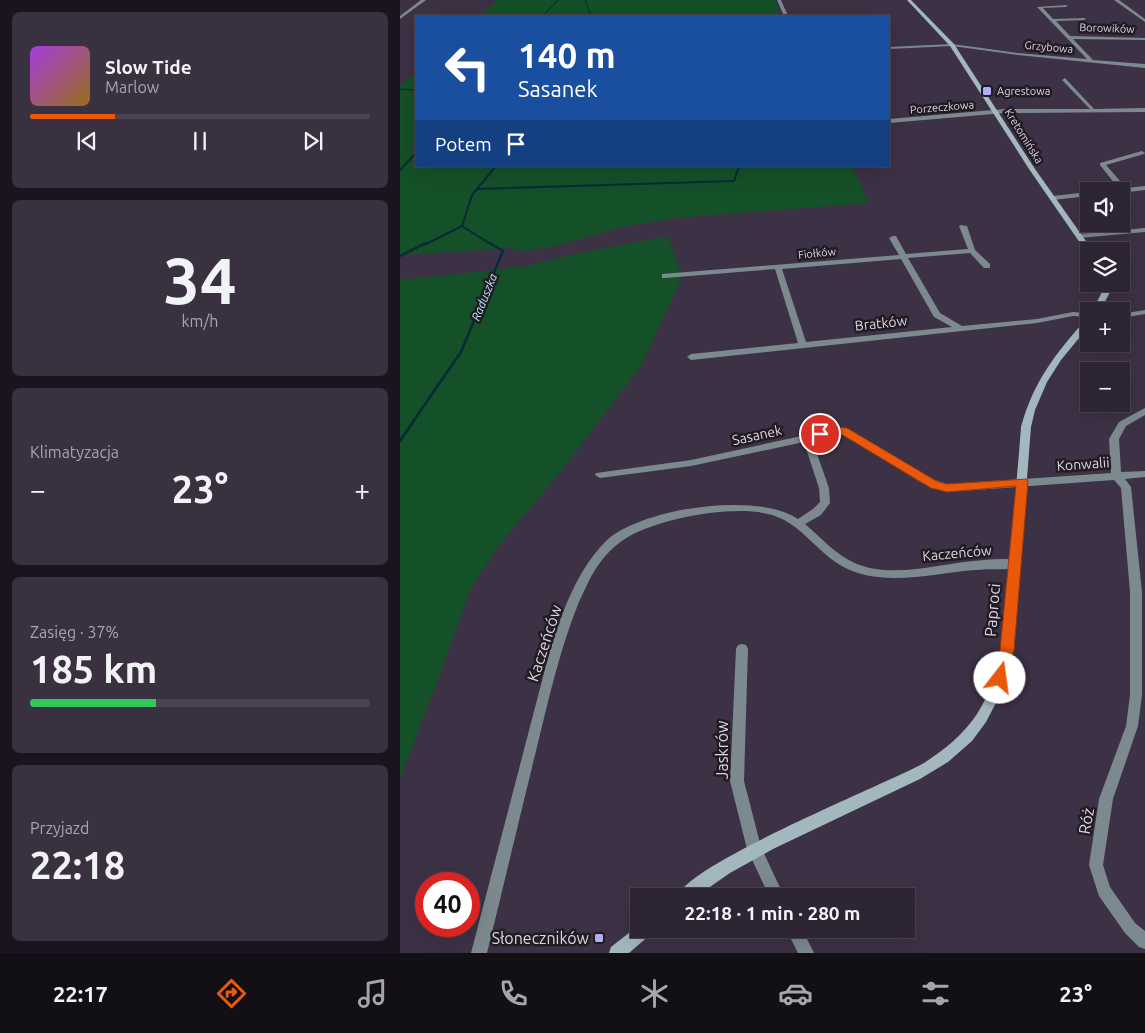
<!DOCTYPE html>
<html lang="pl">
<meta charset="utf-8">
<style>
:root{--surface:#2e2534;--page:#3a3140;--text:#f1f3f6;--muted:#a7a5ac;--line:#49424f;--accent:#ea580c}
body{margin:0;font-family:Ubuntu,sans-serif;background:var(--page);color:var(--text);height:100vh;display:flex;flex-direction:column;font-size:19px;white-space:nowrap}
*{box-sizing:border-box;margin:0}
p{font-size:16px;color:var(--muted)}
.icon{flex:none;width:28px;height:28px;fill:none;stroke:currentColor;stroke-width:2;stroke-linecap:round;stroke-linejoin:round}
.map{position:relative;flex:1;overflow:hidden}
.side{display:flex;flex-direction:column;gap:12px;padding:12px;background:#19141d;width:400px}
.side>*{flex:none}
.top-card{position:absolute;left:15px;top:15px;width:475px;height:152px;border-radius:0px;box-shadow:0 5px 20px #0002,0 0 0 1px var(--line);background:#1a4fa0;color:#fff;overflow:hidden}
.controls{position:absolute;left:680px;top:182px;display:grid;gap:10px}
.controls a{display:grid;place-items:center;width:50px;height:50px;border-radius:0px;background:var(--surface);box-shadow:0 5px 20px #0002,0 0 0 1px var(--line);font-size:25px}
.speed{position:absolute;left:15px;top:872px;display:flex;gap:10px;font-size:25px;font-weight:700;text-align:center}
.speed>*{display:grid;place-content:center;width:65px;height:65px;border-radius:50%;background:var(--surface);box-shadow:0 5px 20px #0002,0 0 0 1px var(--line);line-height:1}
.speed .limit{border:8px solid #d22;background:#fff;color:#111}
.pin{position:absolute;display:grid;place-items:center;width:42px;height:42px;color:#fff;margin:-21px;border:2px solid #fff;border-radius:50%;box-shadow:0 1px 5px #0007}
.me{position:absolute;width:55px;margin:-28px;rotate:15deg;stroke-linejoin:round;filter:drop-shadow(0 0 4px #0008)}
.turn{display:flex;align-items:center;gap:18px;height:105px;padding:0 20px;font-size:22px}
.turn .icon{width:65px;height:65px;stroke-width:2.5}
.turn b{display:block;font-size:35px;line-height:42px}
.then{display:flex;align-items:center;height:48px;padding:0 20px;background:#0003;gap:10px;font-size:19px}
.big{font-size:38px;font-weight:700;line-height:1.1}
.side .card{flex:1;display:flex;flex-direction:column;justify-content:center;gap:8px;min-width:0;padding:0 18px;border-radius:8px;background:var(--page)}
.side .dial{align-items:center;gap:0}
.dial b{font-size:65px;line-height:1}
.song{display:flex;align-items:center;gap:15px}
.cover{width:60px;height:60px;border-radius:8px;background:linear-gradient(135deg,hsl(280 70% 55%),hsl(40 70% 35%))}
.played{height:5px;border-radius:2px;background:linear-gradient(90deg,var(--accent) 25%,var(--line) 25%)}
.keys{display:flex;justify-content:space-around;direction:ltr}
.heat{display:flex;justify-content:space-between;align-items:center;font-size:28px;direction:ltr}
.charge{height:8px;border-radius:4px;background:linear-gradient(90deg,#34c759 37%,var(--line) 0)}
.trip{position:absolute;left:230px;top:888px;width:285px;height:50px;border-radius:0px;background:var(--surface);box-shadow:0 5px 20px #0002,0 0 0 1px var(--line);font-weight:700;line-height:50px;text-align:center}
.tab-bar{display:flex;height:80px;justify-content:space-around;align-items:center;background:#120f15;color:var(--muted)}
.tab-bar .icon{width:35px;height:35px}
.tab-bar .current{color:var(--accent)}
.tab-bar b{font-size:22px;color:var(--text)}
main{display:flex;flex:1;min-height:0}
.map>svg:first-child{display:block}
.green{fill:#145028}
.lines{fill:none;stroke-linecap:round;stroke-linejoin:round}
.stream-far3{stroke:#082b36;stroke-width:1}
.stream-far2{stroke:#082b36;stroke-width:2}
.stream-far1{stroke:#082b36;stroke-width:2.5}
.stream{stroke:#082b36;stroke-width:3}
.street{fill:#7c898e;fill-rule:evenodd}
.secondary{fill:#a3b7bf;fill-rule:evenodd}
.route{fill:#ea580c;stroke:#983908}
.poi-dot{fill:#b1adfa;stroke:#211c24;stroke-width:2}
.labels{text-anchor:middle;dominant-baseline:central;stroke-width:5;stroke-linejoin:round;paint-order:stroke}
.far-street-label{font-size:11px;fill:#ded6e2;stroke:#211c24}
.far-poi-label{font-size:11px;fill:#ded6e2;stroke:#211c24;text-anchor:start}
.far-water-label{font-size:12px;font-style:italic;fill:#b5e5f8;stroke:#211c24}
.street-label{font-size:14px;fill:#ded6e2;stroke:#211c24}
.near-street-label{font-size:16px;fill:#ded6e2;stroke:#211c24}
.near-poi-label{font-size:16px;fill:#ded6e2;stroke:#211c24;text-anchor:end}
</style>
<main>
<section class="side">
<div class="card">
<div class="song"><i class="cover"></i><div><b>Slow Tide</b><p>Marlow</p></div></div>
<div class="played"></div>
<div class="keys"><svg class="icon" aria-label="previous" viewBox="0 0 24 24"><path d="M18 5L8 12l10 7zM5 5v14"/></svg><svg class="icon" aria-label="pause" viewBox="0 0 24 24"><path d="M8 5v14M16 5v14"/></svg><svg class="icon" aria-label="next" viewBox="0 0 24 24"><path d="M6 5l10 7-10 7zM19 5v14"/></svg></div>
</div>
<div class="card dial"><b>34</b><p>km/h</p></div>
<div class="card"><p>Klimatyzacja</p>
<div class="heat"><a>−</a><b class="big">23°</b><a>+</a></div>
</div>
<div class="card"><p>Zasięg · 37%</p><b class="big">185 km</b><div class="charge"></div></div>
<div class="card"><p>Przyjazd</p><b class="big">22:18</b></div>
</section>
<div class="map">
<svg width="745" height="953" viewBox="0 0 745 953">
<rect width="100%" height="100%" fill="#3d3145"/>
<path class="green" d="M 98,0 L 375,0 L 380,16 L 80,16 Z
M 16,72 L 16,166 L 452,166 L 469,203 L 275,218 L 227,226 L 155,246 L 122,251 L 110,248 L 0,255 L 0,85 Z
M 268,236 L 282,277 L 241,366 L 161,471 L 100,544 L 71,588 L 38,680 L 0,778 L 0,280 L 123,267 L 170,255 Z"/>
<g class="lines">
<path class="stream-far3" d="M 185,0 L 191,16
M 143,16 L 158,0
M 0,89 L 16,90"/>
<path class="stream-far2" d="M 0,170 L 16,153
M 78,189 L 334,181 L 339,166
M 62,226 L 72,195 L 96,166
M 62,226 L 92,245
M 24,245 L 62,226"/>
<path class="stream-far1" d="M 0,256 L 26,243
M 12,423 L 61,352 L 103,251 L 90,243"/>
<path class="stream" d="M 0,441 L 13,422"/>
<path class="street" d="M 21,0 L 26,0 L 0,19 L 0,16 Z
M 377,0 L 381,0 L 388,16 L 384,16 Z
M 714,0 L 719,0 L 745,19 L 745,22 Z
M 668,5 L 666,7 L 643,8 L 653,19 L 686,18 L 684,20 L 656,21 L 670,36 L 745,38 L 745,40 L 673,39 L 693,60 L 745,64 L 745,68 L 618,55 L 552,46 L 489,49 L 489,47 L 552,44 L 618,53 L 687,59 L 637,7 Z
M 665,78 L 694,109 L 745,108 L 745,112 L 605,113 L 489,123 L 489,119 L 605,109 L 690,109 L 663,81 L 662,80 Z
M 742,151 L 745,153 L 744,154 L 706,165 L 726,188 L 745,186 L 745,190 L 721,193 L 714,191 L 719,189 L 700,165 L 700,163 Z
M 689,192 L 689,196 L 653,200 L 650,198 L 653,196 Z
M 561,225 L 567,226 L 575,250 L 590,264 L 590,268 L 584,268 L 570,253 L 508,258 L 540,313 L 562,326 L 637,319 L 673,312 L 689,313 L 689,317 L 673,316 L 637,323 L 291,360 L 287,357 L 291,354 L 398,343 L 375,269 L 265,278 L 262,278 L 262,274 L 499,255 L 489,238 L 493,236 L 496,236 L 506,254 L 568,249 L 559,226 ZM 501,259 L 534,317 L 552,327 L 406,342 L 382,269 Z
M 745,228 L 745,232 L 680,238 L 676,236 L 680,234 Z
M 745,310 L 745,314 L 721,318 L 721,314 Z
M 745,408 L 745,415 L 726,426 L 719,439 L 721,472 L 745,471 L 745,477 L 725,479 L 731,487 L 742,592 L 742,695 L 738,726 L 713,799 L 703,865 L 710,887 L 735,923 L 745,931 L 745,949 L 739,947 L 725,933 L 699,896 L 689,865 L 699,799 L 726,726 L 730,695 L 730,592 L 721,488 L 714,480 L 547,492 L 520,482 L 441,433 L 433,433 L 412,440 L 429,488 L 430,503 L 421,515 L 405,524 C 419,536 432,550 447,559 C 484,581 533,565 573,561 C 587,560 605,557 619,561 L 621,564 L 619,567 C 606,571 590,568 576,570 C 532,573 481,589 440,565 C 417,551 401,525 375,516 C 338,503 261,518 228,537 C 216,544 207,553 199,564 C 191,575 185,589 179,602 C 160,648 149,698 137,747 C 120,816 104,884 87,953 L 71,953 L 150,650 C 163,611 176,572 205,542 C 239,508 358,491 398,519 L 413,509 L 420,502 L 419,488 L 404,442 L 291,466 L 200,478 L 195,475 L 196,473 L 291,460 L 406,435 L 433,427 L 443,427 L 528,478 L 548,484 L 711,473 L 709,439 L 719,422 Z
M 342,644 L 346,645 L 348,649 L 344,781 L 361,847 L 384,896 L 369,896 L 347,849 L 330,781 L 336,649 L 338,645 Z
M 386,929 L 402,929 L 414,953 L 398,953 Z"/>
<path class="secondary" d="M 507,0 L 511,0 L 554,44 L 635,169 L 693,251 L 687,253 L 629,169 L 550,46 Z
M 701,284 L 709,284 L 710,292 L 700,311 L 692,311 L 702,292 Z
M 686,319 L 689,319 L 689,326 L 661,360 L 647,382 L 635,410 L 631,427 L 617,606 L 612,653 L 606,675 L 599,697 L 586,722 L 572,741 L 548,762 L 520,779 L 373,849 L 330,873 L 297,896 L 278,896 C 289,863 484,785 524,763 C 545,749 563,735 577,714 C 606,669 605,611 609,559 C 613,515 618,471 621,427 C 634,380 655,355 686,319 Z
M 239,925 L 239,929 L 254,929 L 251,934 L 229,953 L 209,953 L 211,947 Z"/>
</g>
<path class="route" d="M 433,427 L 447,428 L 538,482 L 547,484 L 627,479 L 628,482 L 614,650 L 605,682 L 595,682 L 593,678 L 600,650 L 616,486 L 547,492 L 531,488 L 441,434 L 420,438 L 414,434 Z"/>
<g class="poi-dot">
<rect x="582" y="86" width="10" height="10" rx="2.5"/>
<rect x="194" y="933" width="10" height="10" rx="2.5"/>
</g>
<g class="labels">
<g class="far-street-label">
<text transform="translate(707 28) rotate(2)">Borowików</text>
<text transform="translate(649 47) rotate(5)">Grzybowa</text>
<text transform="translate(542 107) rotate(-5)">Porzeczkowa</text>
<text transform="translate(624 136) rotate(58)">Kretomińska</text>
<text transform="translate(417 253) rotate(-6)">Fiołków</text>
</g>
<g class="far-poi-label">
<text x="597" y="91">Agrestowa</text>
</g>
<g class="far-water-label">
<text transform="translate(84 297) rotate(-68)">Raduszka</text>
</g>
<g class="street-label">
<text transform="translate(481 323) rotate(-6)">Bratków</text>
<text transform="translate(357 435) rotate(-12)">Sasanek</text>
<text transform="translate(683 464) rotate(-4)">Konwalii</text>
<text transform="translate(557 553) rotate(-5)">Kaczeńców</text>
</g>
<g class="near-street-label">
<text transform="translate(592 610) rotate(-85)">Paproci</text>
<text transform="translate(144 643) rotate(-72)">Kaczeńców</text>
<text transform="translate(322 750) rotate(-90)">Jaskrów</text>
<text transform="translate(686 821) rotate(-80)">Róż</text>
</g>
<g class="near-poi-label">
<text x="189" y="938">Słoneczników</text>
</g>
</g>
</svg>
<div class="controls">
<a><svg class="icon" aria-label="sound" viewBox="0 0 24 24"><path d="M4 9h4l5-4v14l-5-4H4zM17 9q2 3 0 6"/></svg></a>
<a><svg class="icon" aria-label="layers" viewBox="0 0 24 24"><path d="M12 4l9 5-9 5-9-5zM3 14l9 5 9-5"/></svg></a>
<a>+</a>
<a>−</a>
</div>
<div class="speed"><div class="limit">40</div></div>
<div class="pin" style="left:420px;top:434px;background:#d93025"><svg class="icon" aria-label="arrive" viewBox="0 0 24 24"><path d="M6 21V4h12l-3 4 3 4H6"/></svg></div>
<svg class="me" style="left:600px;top:678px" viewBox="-20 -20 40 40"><circle r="19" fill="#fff"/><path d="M0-13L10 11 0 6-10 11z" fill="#ea580c"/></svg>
<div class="trip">22:18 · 1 min · 280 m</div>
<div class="top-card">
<div class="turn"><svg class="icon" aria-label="left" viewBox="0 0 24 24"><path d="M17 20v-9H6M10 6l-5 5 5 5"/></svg><div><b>140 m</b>Sasanek</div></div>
<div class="then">Potem<svg class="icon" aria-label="arrive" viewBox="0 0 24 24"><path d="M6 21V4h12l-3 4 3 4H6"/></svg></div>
</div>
</div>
</main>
<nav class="tab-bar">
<b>22:17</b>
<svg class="icon current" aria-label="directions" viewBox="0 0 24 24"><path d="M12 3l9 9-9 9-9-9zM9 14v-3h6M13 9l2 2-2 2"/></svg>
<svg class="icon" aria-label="music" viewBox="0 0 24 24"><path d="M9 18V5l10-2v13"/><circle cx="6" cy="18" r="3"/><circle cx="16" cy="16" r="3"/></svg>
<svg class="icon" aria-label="phone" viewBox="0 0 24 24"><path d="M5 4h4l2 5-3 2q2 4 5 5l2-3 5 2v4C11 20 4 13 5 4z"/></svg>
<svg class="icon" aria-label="climate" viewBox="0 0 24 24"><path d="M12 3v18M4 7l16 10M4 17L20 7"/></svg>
<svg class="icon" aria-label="car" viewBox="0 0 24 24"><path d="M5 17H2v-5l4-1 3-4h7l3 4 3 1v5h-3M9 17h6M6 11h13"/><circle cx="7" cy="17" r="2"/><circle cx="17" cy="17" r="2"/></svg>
<svg class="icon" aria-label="filters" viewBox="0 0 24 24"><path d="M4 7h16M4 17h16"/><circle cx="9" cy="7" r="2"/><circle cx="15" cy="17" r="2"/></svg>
<b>23°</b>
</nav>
